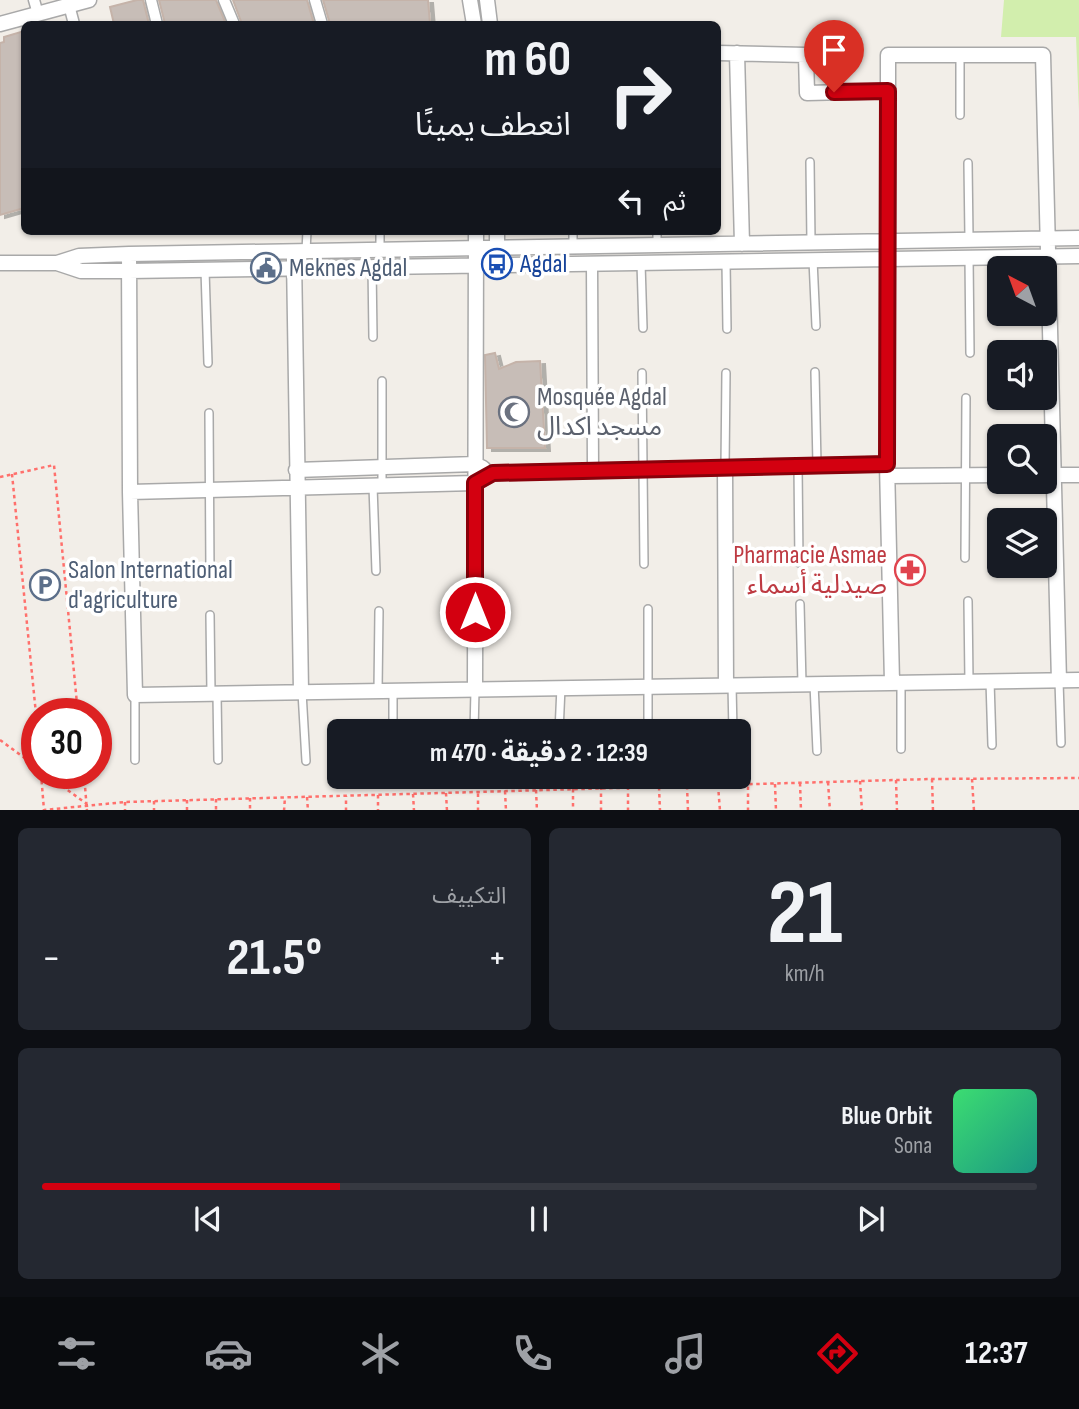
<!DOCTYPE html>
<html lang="ar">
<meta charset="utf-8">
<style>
:root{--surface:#171b24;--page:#242831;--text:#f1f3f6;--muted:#9ea1a6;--line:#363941;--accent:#d30010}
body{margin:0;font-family:"Sofia Sans Condensed","Noto Sans Arabic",sans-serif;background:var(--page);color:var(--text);direction:rtl;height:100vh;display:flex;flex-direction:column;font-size:26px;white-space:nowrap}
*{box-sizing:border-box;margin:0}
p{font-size:23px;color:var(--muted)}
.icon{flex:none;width:38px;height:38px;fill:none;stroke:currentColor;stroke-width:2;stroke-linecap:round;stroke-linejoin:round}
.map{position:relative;height:810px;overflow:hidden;direction:ltr}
.side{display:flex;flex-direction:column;gap:18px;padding:18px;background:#0d0f14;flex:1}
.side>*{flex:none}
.guide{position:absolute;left:21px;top:21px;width:700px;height:214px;border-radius:10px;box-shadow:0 2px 5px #0004;direction:rtl;background:#171b24;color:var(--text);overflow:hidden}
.needle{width:46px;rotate:319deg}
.buttons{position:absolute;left:987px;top:256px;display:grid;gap:14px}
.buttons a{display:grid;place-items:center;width:70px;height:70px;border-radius:10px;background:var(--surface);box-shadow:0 2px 5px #0004;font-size:35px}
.speed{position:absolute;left:21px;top:698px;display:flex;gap:14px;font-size:35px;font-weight:700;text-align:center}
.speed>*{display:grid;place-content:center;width:91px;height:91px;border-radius:50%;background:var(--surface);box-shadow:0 2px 5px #0004;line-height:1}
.speed .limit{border:10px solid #d22;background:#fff;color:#111}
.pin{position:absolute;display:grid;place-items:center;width:60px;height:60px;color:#fff;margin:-72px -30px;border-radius:50% 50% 50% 0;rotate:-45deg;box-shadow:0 0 7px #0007}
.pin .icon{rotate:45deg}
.me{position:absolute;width:77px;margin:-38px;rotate:0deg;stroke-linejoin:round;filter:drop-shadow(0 0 5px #0008)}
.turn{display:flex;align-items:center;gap:24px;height:147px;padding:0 35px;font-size:32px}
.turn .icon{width:91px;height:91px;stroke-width:2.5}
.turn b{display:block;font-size:49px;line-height:60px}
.then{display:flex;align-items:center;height:66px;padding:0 35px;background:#0003;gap:14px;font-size:26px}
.big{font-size:52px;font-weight:700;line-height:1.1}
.side .widget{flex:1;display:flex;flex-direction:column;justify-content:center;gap:10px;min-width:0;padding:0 24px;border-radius:10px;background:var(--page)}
.side .dial{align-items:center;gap:0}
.dial b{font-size:91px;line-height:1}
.song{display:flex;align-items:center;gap:21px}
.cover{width:84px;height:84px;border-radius:10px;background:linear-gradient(135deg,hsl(140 70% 55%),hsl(170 70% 35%))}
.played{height:7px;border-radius:4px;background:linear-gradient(90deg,var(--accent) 30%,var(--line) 30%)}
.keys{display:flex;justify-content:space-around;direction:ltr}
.heat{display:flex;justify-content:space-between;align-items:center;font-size:38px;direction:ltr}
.side .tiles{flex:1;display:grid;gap:18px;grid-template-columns:1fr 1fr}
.widget:last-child{grid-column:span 2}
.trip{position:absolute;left:327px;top:719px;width:424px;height:70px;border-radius:10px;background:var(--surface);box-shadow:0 2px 5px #0004;font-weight:700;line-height:70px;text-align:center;direction:rtl}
.tab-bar{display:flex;height:112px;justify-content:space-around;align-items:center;background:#090b0e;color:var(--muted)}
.tab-bar .icon{width:49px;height:49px}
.tab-bar .on{color:var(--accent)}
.tab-bar b{font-size:32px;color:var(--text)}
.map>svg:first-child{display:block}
.grass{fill:#d2eead}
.building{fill:#c7bdb7;stroke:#c5b3a9;stroke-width:2;filter:url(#shadow)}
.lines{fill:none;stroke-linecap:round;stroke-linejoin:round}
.service-casing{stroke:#a9a9a9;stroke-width:10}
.pedestrian-casing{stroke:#a9a9a9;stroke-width:13}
.minor-casing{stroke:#a9a9a9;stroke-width:17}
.path{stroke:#ff706c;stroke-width:2.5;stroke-dasharray:3.5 3.5;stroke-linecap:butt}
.service{stroke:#fff;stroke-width:7}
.pedestrian{stroke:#fff;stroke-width:10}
.minor{stroke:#fff;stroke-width:14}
.route-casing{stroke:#89000a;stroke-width:18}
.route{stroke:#d30010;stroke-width:12}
.labels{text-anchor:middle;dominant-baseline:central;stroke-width:7;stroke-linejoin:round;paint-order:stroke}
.transit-label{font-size:26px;fill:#164399;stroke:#fff;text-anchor:start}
.service-label{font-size:26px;fill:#4e5e75;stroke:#fff;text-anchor:start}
.worship-label{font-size:26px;fill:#5b616d;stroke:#fff;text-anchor:start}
.health-label{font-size:26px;fill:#be3a42;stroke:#fff;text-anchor:end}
</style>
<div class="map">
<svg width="1079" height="811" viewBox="0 0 1079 811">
<defs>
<filter id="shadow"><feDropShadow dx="5" dy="3" stdDeviation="0" flood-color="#0004"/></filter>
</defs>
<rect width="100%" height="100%" fill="#f2eee8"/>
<path class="grass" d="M 1004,0 L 1079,0 L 1079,111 L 1076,37 L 1001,37 Z"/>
<path class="building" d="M 137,0 L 143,0 L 149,24 L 114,24 L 110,7 Z
M 159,0 L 216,0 L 226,24 L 165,24 Z
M 233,0 L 307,0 L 314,24 L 242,24 Z
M 323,0 L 428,0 L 430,24 L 330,24 Z
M 24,31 L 24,208 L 0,215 L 0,43 L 4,42 L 4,37 Z
M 495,353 L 499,369 L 516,362 L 540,361 L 545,448 L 487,448 L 485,355 Z"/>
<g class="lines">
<g class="service-casing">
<path id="service" d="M 960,115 L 960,54
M 810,162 L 811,242
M 968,163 L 969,238
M 657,245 L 657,231
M 573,246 L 573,231
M 380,250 L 380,231
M 306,251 L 307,231
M 969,257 L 970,353
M 813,260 L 816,326
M 726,262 L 727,329
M 641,263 L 643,328
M 372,266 L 373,337
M 205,270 L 208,363
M 815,372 L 817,465
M 642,373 L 644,564
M 382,381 L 382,485
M 209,413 L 210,572
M 798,465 L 799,563
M 725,467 L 726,373
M 373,486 L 376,571
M 965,558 L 966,398
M 968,601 L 969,682
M 800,604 L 802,684
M 210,615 L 211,693
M 990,681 L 992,745
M 1059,681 L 1061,743
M 901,682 L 901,749
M 814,684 L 817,751
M 732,685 L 733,732
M 378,690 L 379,611
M 393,690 L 393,732
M 302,692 L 306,761
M 217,694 L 218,760
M 135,695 L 135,760
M 474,732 L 475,690
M 559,732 L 561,687
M 648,732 L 648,609"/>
</g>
<g class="pedestrian-casing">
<path id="pedestrian" d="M 34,0 L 38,14
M 151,0 L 157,24
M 224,0 L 234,24
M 315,0 L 322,24
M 69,5 L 74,24
M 592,264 L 593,470"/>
</g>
<g class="minor-casing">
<path id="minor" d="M 470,0 L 474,24
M 487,0 L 490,24
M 0,24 L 89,0
M 718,53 L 806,55 L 807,93 L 888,91 L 888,55 L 1043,55 L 1059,681
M 737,53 L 742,244
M 888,91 L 887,464 L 892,682
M 497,231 L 497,256
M 129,254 L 130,492 L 135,695 L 1079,680
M 294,258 L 301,691
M 0,263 L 57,263 L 81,271 L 129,271 L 1079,256
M 57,263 L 79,256 L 129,254 L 1079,238
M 725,467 L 726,685
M 296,470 L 475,464 L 483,468
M 1045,475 L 1079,475
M 888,476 L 999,475
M 130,492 L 475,483 L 493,473 L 887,464
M 475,689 L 476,231"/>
</g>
<path class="path" d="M 12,474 L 37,724
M 0,477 L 54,465 L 78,714
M 0,740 L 37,767
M 41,774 L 44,810 L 125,802 L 932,779 L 1079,778
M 45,774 L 87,804
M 84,774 L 87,811
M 932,779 L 933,811
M 972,779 L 974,811
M 896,780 L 897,811
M 860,781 L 862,811
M 828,782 L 830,811
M 800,783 L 801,811
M 775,784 L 776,811
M 718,785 L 720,811
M 687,786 L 688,811
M 659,787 L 660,811
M 573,789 L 573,811
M 536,790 L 537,811
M 505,791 L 506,811
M 446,793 L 447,811
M 413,794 L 414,811
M 378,795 L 378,811
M 307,797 L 308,811
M 250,798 L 250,811
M 216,799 L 216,811
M 187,800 L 187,811
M 154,801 L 154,811
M 125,802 L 125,811
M 284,811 L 285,797
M 346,811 L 346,796
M 478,811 L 478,792
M 601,811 L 601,789
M 628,811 L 628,788
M 748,811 L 748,786"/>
<use href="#service" class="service"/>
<use href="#pedestrian" class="pedestrian"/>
<use href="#minor" class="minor"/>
</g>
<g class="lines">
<g class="route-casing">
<path id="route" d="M 475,612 L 475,483 L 493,473 L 887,464 L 888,91 L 834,92"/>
</g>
<use href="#route" class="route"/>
</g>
<defs>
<g id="bus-ring" transform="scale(1.575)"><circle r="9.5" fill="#fff" stroke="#1a4fb4" stroke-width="1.5"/><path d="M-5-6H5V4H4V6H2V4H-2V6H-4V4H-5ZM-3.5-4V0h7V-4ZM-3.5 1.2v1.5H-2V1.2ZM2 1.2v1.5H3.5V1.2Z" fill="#1a4fb4"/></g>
<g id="civic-ring" transform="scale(1.575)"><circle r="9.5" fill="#fff" stroke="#5c6f8a" stroke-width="1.5"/><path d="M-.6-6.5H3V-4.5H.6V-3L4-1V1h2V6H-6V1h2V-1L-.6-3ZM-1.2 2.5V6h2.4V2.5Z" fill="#5c6f8a"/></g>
<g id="mosque-ring" transform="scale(1.575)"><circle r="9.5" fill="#fff" stroke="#6b7280" stroke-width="1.5"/><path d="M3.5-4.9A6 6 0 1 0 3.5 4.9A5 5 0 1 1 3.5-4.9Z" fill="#6b7280"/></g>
<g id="pharmacy-ring" transform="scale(1.575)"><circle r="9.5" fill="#fff" stroke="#e0444e" stroke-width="1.5"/><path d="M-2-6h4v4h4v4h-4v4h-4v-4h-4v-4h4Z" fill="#e0444e"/></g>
<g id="parking-ring" transform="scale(1.575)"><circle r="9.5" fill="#fff" stroke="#5c6f8a" stroke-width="1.5"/><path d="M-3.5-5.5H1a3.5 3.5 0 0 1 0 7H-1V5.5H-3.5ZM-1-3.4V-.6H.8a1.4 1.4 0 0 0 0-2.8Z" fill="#5c6f8a"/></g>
</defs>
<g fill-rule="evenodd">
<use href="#bus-ring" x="497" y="264"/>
<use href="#civic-ring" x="266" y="268"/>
<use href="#mosque-ring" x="514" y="412"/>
<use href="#pharmacy-ring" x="910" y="570"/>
<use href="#parking-ring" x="45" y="585"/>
</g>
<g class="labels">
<g class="transit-label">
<text x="520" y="264">Agdal</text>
</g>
<g class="service-label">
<text x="289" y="268">Meknes Agdal</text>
<text x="68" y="570">Salon International<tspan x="68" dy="30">d'agriculture</tspan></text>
</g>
<g class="worship-label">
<text x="537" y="397">Mosquée Agdal<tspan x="537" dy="30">مسجد اكدال</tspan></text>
</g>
<g class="health-label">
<text x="887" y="555">Pharmacie Asmae<tspan x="887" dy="30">صيدلية أسماء</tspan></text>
</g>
</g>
</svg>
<div class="buttons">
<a><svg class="needle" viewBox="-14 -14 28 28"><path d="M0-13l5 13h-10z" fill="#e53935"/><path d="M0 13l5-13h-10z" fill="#9ea1a6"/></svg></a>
<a><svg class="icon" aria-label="sound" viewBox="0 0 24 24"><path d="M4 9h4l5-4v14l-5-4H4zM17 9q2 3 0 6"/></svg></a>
<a><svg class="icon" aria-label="search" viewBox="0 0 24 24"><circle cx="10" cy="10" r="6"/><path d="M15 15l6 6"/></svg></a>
<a><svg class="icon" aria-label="layers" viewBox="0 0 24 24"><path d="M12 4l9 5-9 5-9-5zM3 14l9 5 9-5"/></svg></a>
</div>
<div class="speed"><div class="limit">30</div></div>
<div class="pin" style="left:834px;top:92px;background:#d93025"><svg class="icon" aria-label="arrive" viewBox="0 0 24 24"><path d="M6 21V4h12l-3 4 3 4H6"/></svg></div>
<svg class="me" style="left:475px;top:612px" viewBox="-20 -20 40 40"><circle r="17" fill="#d30010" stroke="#fff" stroke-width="3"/><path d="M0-11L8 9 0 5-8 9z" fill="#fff"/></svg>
<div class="trip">12:39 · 2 دقيقة · 470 m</div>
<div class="guide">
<div class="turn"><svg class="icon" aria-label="right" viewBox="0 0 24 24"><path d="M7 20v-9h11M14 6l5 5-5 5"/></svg><div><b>60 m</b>انعطف يمينًا</div></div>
<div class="then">ثم<svg class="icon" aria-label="left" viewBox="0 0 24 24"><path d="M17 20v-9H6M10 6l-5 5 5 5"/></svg></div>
</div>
</div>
<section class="side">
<div class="tiles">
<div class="widget dial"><b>21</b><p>km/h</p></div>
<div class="widget"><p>التكييف</p>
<div class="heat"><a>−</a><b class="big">21.5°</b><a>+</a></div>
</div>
<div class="widget">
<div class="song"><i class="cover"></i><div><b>Blue Orbit</b><p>Sona</p></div></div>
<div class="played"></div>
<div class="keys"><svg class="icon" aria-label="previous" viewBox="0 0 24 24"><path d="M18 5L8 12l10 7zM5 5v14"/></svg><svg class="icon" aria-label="pause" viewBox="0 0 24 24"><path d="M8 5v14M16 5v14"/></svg><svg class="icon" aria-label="next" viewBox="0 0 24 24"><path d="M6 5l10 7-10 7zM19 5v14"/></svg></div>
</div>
</div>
</section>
<nav class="tab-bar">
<b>12:37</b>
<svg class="icon on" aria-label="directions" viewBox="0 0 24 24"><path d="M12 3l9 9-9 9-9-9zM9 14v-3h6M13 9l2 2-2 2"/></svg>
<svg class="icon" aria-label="music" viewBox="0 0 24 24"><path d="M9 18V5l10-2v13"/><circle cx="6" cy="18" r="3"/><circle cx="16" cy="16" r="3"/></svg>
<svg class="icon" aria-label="phone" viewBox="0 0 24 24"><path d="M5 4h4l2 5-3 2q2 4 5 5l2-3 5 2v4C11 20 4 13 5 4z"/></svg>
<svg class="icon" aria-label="climate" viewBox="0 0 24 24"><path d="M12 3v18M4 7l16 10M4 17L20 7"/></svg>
<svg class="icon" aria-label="car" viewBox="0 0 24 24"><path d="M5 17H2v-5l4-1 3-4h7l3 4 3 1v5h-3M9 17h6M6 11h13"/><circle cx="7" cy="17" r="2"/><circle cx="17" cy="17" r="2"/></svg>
<svg class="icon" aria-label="filters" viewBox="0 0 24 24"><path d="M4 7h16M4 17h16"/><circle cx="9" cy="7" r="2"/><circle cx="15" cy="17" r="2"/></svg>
</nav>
